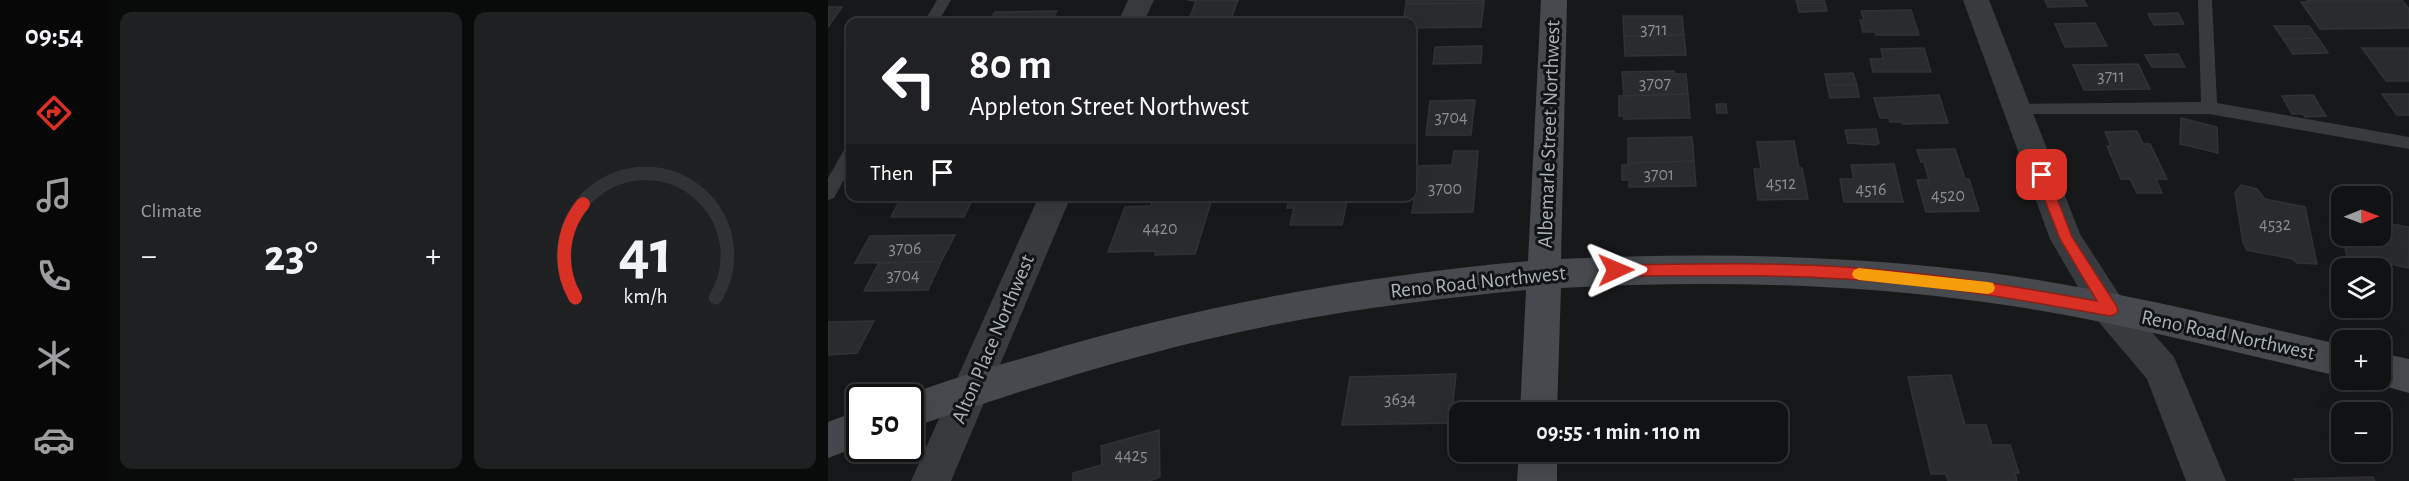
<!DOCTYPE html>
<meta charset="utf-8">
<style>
:root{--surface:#111213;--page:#1e2021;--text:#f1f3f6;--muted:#9c9ea0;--line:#303233;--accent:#d93025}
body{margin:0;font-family:"Alegreya Sans",sans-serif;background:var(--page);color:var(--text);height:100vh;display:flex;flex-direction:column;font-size:22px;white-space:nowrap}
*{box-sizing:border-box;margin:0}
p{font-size:20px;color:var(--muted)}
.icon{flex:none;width:33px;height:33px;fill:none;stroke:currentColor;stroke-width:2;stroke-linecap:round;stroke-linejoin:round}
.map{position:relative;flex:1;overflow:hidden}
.drawer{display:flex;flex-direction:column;gap:12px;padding:12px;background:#090a0a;width:720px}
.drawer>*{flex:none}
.banner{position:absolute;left:18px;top:18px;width:570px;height:183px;border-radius:12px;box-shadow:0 6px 24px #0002,0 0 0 2px var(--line);background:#202124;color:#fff;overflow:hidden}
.needle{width:39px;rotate:89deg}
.fabs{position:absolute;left:1503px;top:186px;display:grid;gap:12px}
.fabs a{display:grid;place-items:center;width:60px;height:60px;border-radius:12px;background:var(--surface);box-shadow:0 6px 24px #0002,0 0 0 2px var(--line);font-size:30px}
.speed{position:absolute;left:18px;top:384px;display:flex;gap:12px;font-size:30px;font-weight:700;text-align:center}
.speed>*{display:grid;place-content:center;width:78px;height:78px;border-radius:50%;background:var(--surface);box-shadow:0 6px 24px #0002,0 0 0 2px var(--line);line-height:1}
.speed .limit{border:3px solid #111;border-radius:9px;background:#fff;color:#111}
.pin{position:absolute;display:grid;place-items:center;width:51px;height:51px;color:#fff;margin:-26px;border-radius:12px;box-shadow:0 3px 9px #0006}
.me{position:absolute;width:66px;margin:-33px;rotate:89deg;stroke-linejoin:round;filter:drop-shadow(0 0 4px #0008)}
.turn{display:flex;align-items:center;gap:21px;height:126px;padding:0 24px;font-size:27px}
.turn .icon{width:78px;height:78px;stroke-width:2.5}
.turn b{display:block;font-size:42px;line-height:51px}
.then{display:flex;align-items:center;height:57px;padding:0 24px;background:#0003;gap:12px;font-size:22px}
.big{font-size:45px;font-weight:600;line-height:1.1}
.drawer .tile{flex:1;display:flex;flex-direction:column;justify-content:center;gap:9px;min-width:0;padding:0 21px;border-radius:12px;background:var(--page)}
.drawer .dial{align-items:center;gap:0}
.dial svg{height:156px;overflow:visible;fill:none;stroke:var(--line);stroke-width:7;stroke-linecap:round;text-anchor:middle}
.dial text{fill:var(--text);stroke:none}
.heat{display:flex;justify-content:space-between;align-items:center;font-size:33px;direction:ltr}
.drawer .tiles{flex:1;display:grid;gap:12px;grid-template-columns:repeat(2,1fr)}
.trip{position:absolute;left:621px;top:402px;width:339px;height:60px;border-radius:12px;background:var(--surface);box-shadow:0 6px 24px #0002,0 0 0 2px var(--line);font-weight:600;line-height:60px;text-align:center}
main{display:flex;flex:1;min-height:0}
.tabs{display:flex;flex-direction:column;width:108px;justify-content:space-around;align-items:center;background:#070708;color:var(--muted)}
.tabs .icon{width:42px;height:42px}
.tabs .selected{color:var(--accent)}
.tabs b{font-size:27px;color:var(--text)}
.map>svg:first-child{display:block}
.building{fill:#2a2b2d;stroke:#313235;stroke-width:1.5}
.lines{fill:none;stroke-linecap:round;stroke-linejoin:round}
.lane{fill:#383b3e;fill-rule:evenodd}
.street{fill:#383b3e;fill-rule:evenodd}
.secondary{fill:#464a4e;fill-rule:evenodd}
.route{fill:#d93025;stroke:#8d1f18;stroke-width:1.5}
.slow{fill:#f59e0b}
.labels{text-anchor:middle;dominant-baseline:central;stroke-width:6;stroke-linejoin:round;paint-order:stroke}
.number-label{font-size:18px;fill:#889095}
.street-label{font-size:21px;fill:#a9b3b9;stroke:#121314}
</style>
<main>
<nav class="tabs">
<b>09:54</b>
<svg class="icon selected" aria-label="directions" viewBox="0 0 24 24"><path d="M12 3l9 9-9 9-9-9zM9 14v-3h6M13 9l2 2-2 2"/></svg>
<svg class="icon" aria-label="music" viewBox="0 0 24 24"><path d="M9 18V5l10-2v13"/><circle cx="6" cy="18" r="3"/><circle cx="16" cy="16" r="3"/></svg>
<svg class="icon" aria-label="phone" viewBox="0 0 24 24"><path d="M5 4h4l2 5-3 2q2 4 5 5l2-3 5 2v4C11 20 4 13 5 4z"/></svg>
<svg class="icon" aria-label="climate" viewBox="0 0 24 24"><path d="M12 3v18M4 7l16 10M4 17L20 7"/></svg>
<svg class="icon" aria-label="car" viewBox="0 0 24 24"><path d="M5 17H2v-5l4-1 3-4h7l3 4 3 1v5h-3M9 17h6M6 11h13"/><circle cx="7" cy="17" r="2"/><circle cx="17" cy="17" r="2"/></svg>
</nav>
<section class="drawer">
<div class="tiles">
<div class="tile"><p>Climate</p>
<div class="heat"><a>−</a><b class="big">23°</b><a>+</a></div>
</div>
<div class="tile dial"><svg viewBox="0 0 100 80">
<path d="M14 69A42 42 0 1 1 86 69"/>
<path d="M14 69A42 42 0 0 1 18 21" stroke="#d93025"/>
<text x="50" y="56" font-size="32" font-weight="700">41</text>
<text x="50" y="72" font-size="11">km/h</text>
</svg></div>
</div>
</section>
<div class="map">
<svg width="1581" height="481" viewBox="0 0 1581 481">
<rect width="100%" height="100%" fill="#171819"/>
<path class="building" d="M 410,0 L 402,22 L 360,22 L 368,1 L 359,0 Z
M 578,0 L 656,0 L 656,3 L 578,4 Z
M 968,0 L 996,0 L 997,3 L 969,3 Z
M 1217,0 L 1256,0 L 1259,6 L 1220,7 Z
M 1479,0 L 1574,0 L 1581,9 L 1581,28 L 1492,29 L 1473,2 L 1480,2 Z
M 656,3 L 653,27 L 584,28 L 584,22 L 575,22 L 578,4 Z
M 969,3 L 997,3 L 999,11 L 971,12 Z
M 0,7 L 14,7 L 0,27 Z
M 1083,10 L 1091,35 L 1048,35 L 1047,32 L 1035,32 L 1032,20 L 1036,20 L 1033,11 Z
M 229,11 L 223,22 L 160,22 L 167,12 Z
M 1350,13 L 1356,24 L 1326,25 L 1320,14 Z
M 795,16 L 854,16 L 856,35 L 796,36 Z
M 1267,23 L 1279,46 L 1237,47 L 1227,24 Z
M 1446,26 L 1481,26 L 1490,38 L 1455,39 Z
M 856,35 L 858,55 L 797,56 L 796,36 Z
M 1490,38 L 1500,53 L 1465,54 L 1455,39 Z
M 654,46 L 653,63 L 605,64 L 607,47 Z
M 1096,48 L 1103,72 L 1045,72 L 1042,59 L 1055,59 L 1053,49 Z
M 1534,48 L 1581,48 L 1581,81 L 1558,81 Z
M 1350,54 L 1357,67 L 1324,67 L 1317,55 Z
M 1310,64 L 1322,89 L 1256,90 L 1245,65 Z
M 846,71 L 846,74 L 858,74 L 860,94 L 796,96 L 794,72 Z
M 1025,73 L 1029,85 L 999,85 L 997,74 Z
M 999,85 L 1029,85 L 1031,97 L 1002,98 Z
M 860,94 L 862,118 L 796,119 L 796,116 L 791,116 L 791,96 Z
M 1554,94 L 1581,94 L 1581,115 L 1569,115 Z
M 1111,95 L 1120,123 L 1075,124 L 1074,122 L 1062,122 L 1061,118 L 1052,118 L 1046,98 Z
M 1485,95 L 1498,116 L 1477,117 L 1475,114 L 1464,114 L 1454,96 Z
M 647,100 L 643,135 L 598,135 L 602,101 Z
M 888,104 L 898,104 L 899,113 L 889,113 Z
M 1353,118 L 1389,127 L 1390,153 L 1352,144 Z
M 1048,129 L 1051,143 L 1048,145 L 1020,143 L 1017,130 Z
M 1309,131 L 1315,144 L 1322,144 L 1339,179 L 1328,179 L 1334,193 L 1309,193 L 1302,179 L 1293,179 L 1279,146 L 1283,146 L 1277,132 Z
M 864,137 L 866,161 L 800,163 L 800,138 Z
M 966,141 L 971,168 L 974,168 L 980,199 L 930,200 L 926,169 L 933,169 L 929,142 Z
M 1127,149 L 1137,179 L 1141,179 L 1151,211 L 1098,212 L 1089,180 L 1101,180 L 1096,162 L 1093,162 L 1089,150 Z
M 626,151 L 650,151 L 645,212 L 584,213 L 591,166 L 624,165 Z
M 866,161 L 868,186 L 801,187 L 801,180 L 794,180 L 794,165 L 800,165 L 800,163 Z
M 1066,164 L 1075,202 L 1016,202 L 1012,179 L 1026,179 L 1023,165 Z
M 1413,185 L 1429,189 L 1437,199 L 1477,207 L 1489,264 L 1469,263 L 1465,259 L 1419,250 L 1415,242 L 1407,193 Z
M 74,196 L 146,196 L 136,217 L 63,217 Z
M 331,196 L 347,196 L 349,199 L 384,199 L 367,254 L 327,255 L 328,251 L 280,252 L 297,207 L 323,206 L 325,200 Z
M 462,196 L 520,196 L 514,225 L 462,225 L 466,208 L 459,208 Z
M 1552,222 L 1581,227 L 1581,268 L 1557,263 L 1560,276 L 1552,275 L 1552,268 L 1522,268 L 1514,236 L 1552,236 Z
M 127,235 L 113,262 L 27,263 L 42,236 Z
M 113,262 L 100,290 L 36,291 L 51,263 Z
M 46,321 L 29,353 L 0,355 L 0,322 Z
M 628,374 L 623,423 L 514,425 L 522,377 Z
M 1123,375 L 1137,425 L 1158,425 L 1164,445 L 1182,445 L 1191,473 L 1187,473 L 1189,481 L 1120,481 L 1118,474 L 1103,474 L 1080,377 Z
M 331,430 L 332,477 L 321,481 L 245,481 L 245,473 L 274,465 L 273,446 Z
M 1545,477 L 1547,481 L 1468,481 L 1466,479 Z"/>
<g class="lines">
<path class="lane" d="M 109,0 L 123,0 L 110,22 L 96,22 Z
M 1370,0 L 1384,0 L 1389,103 L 1581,137 L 1581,149 L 1381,114 L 1183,114 L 1181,110 L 1183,106 L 1189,104 L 1373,102 Z
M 22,148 L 22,169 L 6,198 L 0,200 L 0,178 L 16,150 Z"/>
<path class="street" d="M 300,0 L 326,0 L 316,22 L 290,22 Z
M 1135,0 L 1161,0 L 1252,234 L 1294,299 L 1346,357 L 1398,481 L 1358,481 L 1319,379 L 1270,321 L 1222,239 Z
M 211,196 L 243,196 L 123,481 L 83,481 Z"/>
<path class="secondary" d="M 713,0 L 739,0 L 733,259 C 877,252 1020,255 1163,273 C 1281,289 1397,318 1514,345 L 1514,377 C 1397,350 1281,319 1163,303 C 1020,283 876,280 733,288 L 729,412 L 692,412 L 698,290 C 615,298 532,308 450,324 C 325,348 203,387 82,428 L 82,398 L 72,398 C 115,381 161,368 206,355 C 367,306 532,276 700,261 Z
M 1552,353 L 1581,359 L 1581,393 L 1539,381 L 1552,380 Z
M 32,410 L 32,446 L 0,458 L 0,422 Z
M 691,452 L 729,452 L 729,481 L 689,481 Z"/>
</g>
<path class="route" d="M 1214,170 L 1220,175 L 1244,237 L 1288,305 L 1290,310 L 1288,314 L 1282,316 C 1194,300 1106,284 1016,279 C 940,274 864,276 788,276 L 783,275 L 781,270 L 783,266 L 788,265 C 864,264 940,262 1016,267 C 1101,272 1186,286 1269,301 L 1232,239 L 1207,175 Z"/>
<path class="slow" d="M 1031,268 L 1160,282 L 1165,283 L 1167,288 L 1165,292 L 1160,294 L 1031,280 L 1026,278 L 1024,274 L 1026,270 Z"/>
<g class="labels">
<g class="number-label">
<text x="826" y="30">3711</text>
<text x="1283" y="77">3711</text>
<text x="827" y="84">3707</text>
<text x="623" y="118">3704</text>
<text x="831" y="175">3701</text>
<text x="953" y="184">4512</text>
<text x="617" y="189">3700</text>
<text x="1043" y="190">4516</text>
<text x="1120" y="196">4520</text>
<text x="1447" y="225">4532</text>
<text x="332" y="229">4420</text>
<text x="77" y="249">3706</text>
<text x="75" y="276">3704</text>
<text x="572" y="400">3634</text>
<text x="303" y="456">4425</text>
</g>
<g class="street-label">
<text transform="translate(721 134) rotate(-88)">Albemarle Street Northwest</text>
<text transform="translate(650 282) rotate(-6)">Reno Road Northwest</text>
<text transform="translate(1400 335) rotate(12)">Reno Road Northwest</text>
<text transform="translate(165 339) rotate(-67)">Alton Place Northwest</text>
</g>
</g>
</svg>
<div class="fabs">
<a><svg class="needle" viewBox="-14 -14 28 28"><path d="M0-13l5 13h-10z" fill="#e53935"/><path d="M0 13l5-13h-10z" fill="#9c9ea0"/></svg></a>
<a><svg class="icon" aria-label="layers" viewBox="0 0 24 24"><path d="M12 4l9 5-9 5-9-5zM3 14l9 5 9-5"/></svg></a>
<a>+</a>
<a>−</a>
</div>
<div class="speed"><div class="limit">50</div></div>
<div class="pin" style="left:1214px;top:175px;background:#d93025"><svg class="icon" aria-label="arrive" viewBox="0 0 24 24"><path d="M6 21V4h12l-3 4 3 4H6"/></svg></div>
<svg class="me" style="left:788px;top:270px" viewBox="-20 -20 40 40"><path d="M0-17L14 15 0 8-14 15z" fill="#d93025" stroke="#fff" stroke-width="4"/></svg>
<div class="trip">09:55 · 1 min · 110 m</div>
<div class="banner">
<div class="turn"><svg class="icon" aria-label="left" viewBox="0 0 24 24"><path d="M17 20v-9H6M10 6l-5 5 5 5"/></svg><div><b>80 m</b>Appleton Street Northwest</div></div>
<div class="then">Then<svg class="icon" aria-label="arrive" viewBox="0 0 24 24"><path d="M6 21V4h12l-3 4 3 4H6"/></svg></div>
</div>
</div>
</main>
